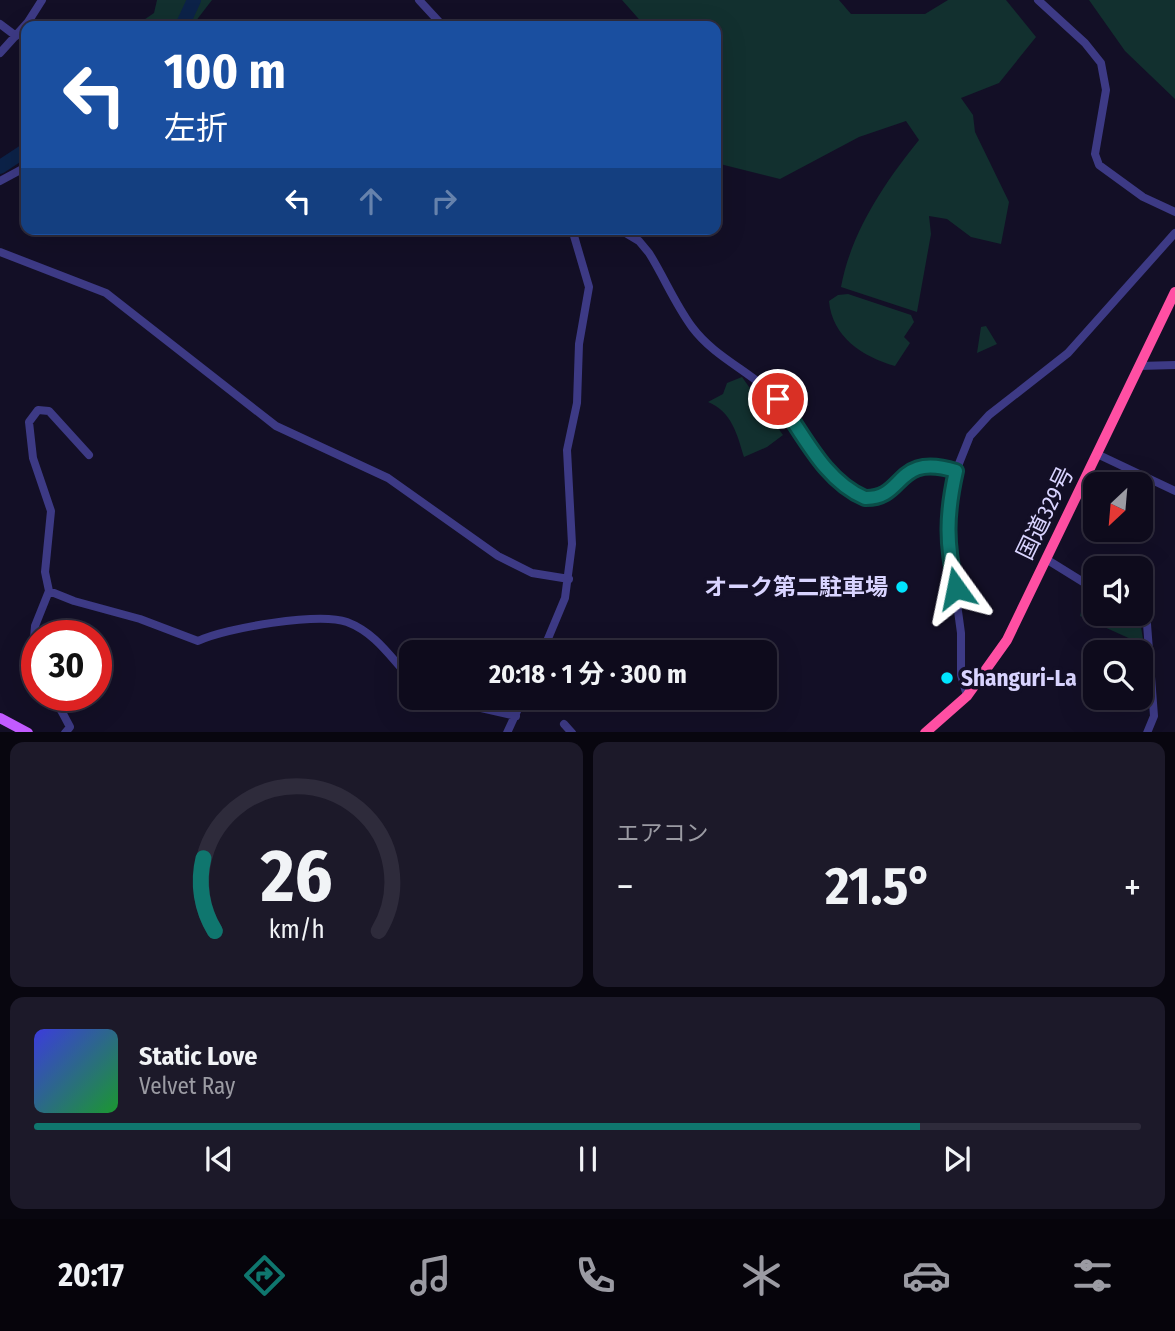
<!DOCTYPE html>
<html lang="ja">
<meta charset="utf-8">
<style>
:root{--surface:#0e0b1c;--page:#1c1929;--text:#f1f3f6;--muted:#9b9ba3;--line:#2e2b3b;--accent:#0f766e}
body{margin:0;font-family:"Fira Sans Condensed","Noto Sans JP",sans-serif;background:var(--page);color:var(--text);height:100vh;display:flex;flex-direction:column;font-size:26px;white-space:nowrap}
*{box-sizing:border-box;margin:0}
p{font-size:23px;color:var(--muted)}
.icon{flex:none;width:38px;height:38px;fill:none;stroke:currentColor;stroke-width:2;stroke-linecap:round;stroke-linejoin:round}
.map{position:relative;height:732px;overflow:hidden}
.drawer{display:flex;flex-direction:column;gap:10px;padding:10px;background:#08060f;flex:1}
.drawer>*{flex:none}
.guide{position:absolute;left:21px;top:21px;width:700px;height:214px;border-radius:14px;box-shadow:0 7px 28px #0002,0 0 0 2px var(--line);background:#1a4fa0;color:#fff;overflow:hidden}
.needle{width:46px;rotate:206deg}
.tools{position:absolute;left:1083px;top:472px;display:grid;gap:14px}
.tools a{display:grid;place-items:center;width:70px;height:70px;border-radius:14px;background:var(--surface);box-shadow:0 7px 28px #0002,0 0 0 2px var(--line);font-size:35px}
.speed{position:absolute;left:21px;top:620px;display:flex;gap:14px;font-size:35px;font-weight:700;text-align:center}
.speed>*{display:grid;place-content:center;width:91px;height:91px;border-radius:50%;background:var(--surface);box-shadow:0 7px 28px #0002,0 0 0 2px var(--line);line-height:1}
.speed .limit{border:10px solid #d22;background:#fff;color:#111}
.pin{position:absolute;display:grid;place-items:center;width:60px;height:60px;color:#fff;margin:-30px;border:4px solid #fff;border-radius:50%;box-shadow:0 2px 7px #0007}
.me{position:absolute;width:77px;margin:-38px;rotate:348deg;stroke-linejoin:round;filter:drop-shadow(0 0 5px #0008)}
.turn{display:flex;align-items:center;gap:24px;height:147px;padding:0 28px;font-size:32px}
.turn .icon{width:91px;height:91px;stroke-width:2.5}
.turn b{display:block;font-size:49px;line-height:60px}
.lanes{display:flex;align-items:center;height:66px;padding:0 28px;background:#0003;justify-content:center;gap:35px;direction:ltr}
.lanes .off{opacity:.35}
.big{font-size:52px;font-weight:700;line-height:1.1}
.drawer .card{flex:1;display:flex;flex-direction:column;justify-content:center;gap:10px;min-width:0;padding:0 24px;border-radius:14px;background:var(--page)}
.drawer .dial{align-items:center;gap:0}
.dial svg{height:182px;overflow:visible;fill:none;stroke:var(--line);stroke-width:7;stroke-linecap:round;text-anchor:middle}
.dial text{fill:var(--text);stroke:none}
.song{display:flex;align-items:center;gap:21px}
.cover{width:84px;height:84px;border-radius:10px;background:linear-gradient(135deg,hsl(240 70% 55%),hsl(130 70% 35%))}
.played{height:7px;border-radius:4px;background:linear-gradient(90deg,var(--accent) 80%,var(--line) 80%)}
.keys{display:flex;justify-content:space-around;direction:ltr}
.heat{display:flex;justify-content:space-between;align-items:center;font-size:38px;direction:ltr}
.drawer .tiles{flex:1;display:grid;gap:10px;grid-template-columns:1fr 1fr}
.card:last-child{grid-column:span 2}
.trip{position:absolute;left:399px;top:640px;width:378px;height:70px;border-radius:14px;background:var(--surface);box-shadow:0 7px 28px #0002,0 0 0 2px var(--line);font-weight:700;line-height:70px;text-align:center}
.tab-bar{display:flex;height:112px;justify-content:space-around;align-items:center;background:#06040b;color:var(--muted)}
.tab-bar .icon{width:49px;height:49px}
.tab-bar .active{color:var(--accent)}
.tab-bar b{font-size:32px;color:var(--text)}
.map>svg:first-child{display:block}
.green{fill:#12302f}
.lines{fill:none;stroke-linecap:round;stroke-linejoin:round}
.river{stroke:#0c2248;stroke-width:14}
.minor{stroke:#3d3a85;stroke-width:8}
.major{stroke:#c25bff;stroke-width:10}
.highway{stroke:#ff4fa3;stroke-width:10}
.route-casing{stroke:#0a4d48;stroke-width:18}
.route{stroke:#0f766e;stroke-width:12}
.poi-dot{fill:#00e5ff;stroke:#130f26;stroke-width:2.5}
.labels{text-anchor:middle;dominant-baseline:central;stroke-width:7;stroke-linejoin:round;paint-order:stroke}
.street-label{font-size:23px;fill:#d9d4ff;stroke:#130f26}
.poi-label{font-size:23px;font-weight:bold;fill:#d9d4ff;stroke:#130f26;text-anchor:end}
</style>
<div class="map">
<svg width="1175" height="733" viewBox="0 0 1175 733">
<rect width="100%" height="100%" fill="#130f26"/>
<path class="green" d="M 157,0 L 212,0 L 192,26 L 135,26 L 154,13 Z
M 622,0 L 839,0 L 851,14 L 925,14 L 948,0 L 1006,0 L 1036,37 L 999,83 L 961,98 L 973,115 L 975,132 L 1009,202 L 1001,244 L 971,237 L 947,219 L 929,216 L 931,234 L 917,312 L 841,287 C 851,232 885,182 919,140 L 906,121 L 859,137 L 780,179 L 716,163 L 716,26 L 645,26 Z
M 1089,0 L 1175,0 L 1175,99 L 1125,51 Z
M 848,294 L 911,315 L 914,322 L 904,337 L 910,343 L 895,366 C 863,357 832,337 829,301 L 838,295 Z
M 986,326 L 997,344 L 977,353 L 981,327 Z
M 742,377 L 783,435 L 767,447 L 744,457 C 737,434 732,412 708,402 L 723,394 L 727,383 Z
M 1087,588 L 1095,594 L 1096,614 L 1129,614 L 1140,621 L 1144,645 L 1080,616 Z"/>
<g class="lines">
<path class="river" d="M 182,26 L 194,0
M 0,167 L 26,150"/>
<path class="minor" d="M 419,0 L 443,26
M 1038,0 L 1085,43 L 1101,63 L 1106,90 L 1095,154 L 1099,165 L 1143,197 L 1175,212
M 0,24 L 16,36
M 0,53 L 28,22 L 42,0
M 0,181 L 26,167
M 619,229 L 639,241 L 649,253 C 664,277 675,304 692,327 C 715,358 752,372 778,399 C 801,423 829,491 866,498 C 889,502 903,469 925,464 C 934,462 946,468 956,471
M 0,252 L 106,293 L 276,426 L 388,478 L 498,556 L 532,573 L 569,579
M 1139,366 L 1175,365
M 1097,454 L 1175,491
M 1046,559 L 1096,590
M 49,591 L 74,601 L 140,619 L 198,641 C 225,628 319,612 347,622 C 376,633 391,658 411,679
M 1136,614 L 1147,624 L 1154,716 L 1147,733
M 542,653 L 565,598 L 572,544 L 567,450 L 577,403 L 579,344 L 589,287 L 572,229
M 37,658 L 33,650 L 35,626 L 49,591 L 45,572 L 51,511 L 33,458 L 29,422 L 38,410 L 49,411 L 89,455
M 53,695 L 70,727 L 65,733
M 967,696 L 961,675 L 961,633 L 947,531 L 956,471 L 970,436 L 989,415 L 1068,353 L 1175,233
M 437,698 L 516,716
M 564,724 L 572,733
M 507,733 L 523,698"/>
<path class="major" d="M 0,718 L 28,733"/>
<path class="highway" d="M 925,733 L 967,696 L 1007,640 L 1175,292"/>
</g>
<g class="lines">
<g class="route-casing">
<path id="route" d="M 778,399 C 803,433 824,481 865,498 C 906,499 894,452 956,471 C 946,515 946,544 956,588"/>
</g>
<use href="#route" class="route"/>
</g>
<g class="poi-dot">
<circle cx="902" cy="587" r="7"/>
<circle cx="947" cy="678" r="7"/>
</g>
<g class="labels">
<g class="street-label">
<text transform="translate(1045 513) rotate(-64)">国道329号</text>
</g>
<g class="poi-label">
<text x="888" y="587">オーク第二駐車場</text>
<text x="961" y="678" text-anchor="start">Shanguri-La</text>
</g>
</g>
</svg>
<div class="tools">
<a><svg class="needle" viewBox="-14 -14 28 28"><path d="M0-13l5 13h-10z" fill="#e53935"/><path d="M0 13l5-13h-10z" fill="#9b9ba3"/></svg></a>
<a><svg class="icon" aria-label="sound" viewBox="0 0 24 24"><path d="M4 9h4l5-4v14l-5-4H4zM17 9q2 3 0 6"/></svg></a>
<a><svg class="icon" aria-label="search" viewBox="0 0 24 24"><circle cx="10" cy="10" r="6"/><path d="M15 15l6 6"/></svg></a>
</div>
<div class="speed"><div class="limit">30</div></div>
<div class="pin" style="left:778px;top:399px;background:#d93025"><svg class="icon" aria-label="arrive" viewBox="0 0 24 24"><path d="M6 21V4h12l-3 4 3 4H6"/></svg></div>
<svg class="me" style="left:956px;top:588px" viewBox="-20 -20 40 40"><path d="M0-17L14 15 0 8-14 15z" fill="#0f766e" stroke="#fff" stroke-width="4"/></svg>
<div class="trip">20:18 · 1 分 · 300 m</div>
<div class="guide">
<div class="turn"><svg class="icon" aria-label="left" viewBox="0 0 24 24"><path d="M17 20v-9H6M10 6l-5 5 5 5"/></svg><div><b>100 m</b>左折</div></div>
<div class="lanes"><svg class="icon" aria-label="left" viewBox="0 0 24 24"><path d="M17 20v-9H6M10 6l-5 5 5 5"/></svg><svg class="icon off" aria-label="ahead" viewBox="0 0 24 24"><path d="M12 20V5M6 11l6-6 6 6"/></svg><svg class="icon off" aria-label="right" viewBox="0 0 24 24"><path d="M7 20v-9h11M14 6l5 5-5 5"/></svg></div>
</div>
</div>
<section class="drawer">
<div class="tiles">
<div class="card dial"><svg viewBox="0 0 100 80">
<path d="M14 69A42 42 0 1 1 86 69"/>
<path d="M14 69A42 42 0 0 1 9 37" stroke="#0f766e"/>
<text x="50" y="56" font-size="32" font-weight="700">26</text>
<text x="50" y="72" font-size="11">km/h</text>
</svg></div>
<div class="card"><p>エアコン</p>
<div class="heat"><a>−</a><b class="big">21.5°</b><a>+</a></div>
</div>
<div class="card">
<div class="song"><i class="cover"></i><div><b>Static Love</b><p>Velvet Ray</p></div></div>
<div class="played"></div>
<div class="keys"><svg class="icon" aria-label="previous" viewBox="0 0 24 24"><path d="M18 5L8 12l10 7zM5 5v14"/></svg><svg class="icon" aria-label="pause" viewBox="0 0 24 24"><path d="M8 5v14M16 5v14"/></svg><svg class="icon" aria-label="next" viewBox="0 0 24 24"><path d="M6 5l10 7-10 7zM19 5v14"/></svg></div>
</div>
</div>
</section>
<nav class="tab-bar">
<b>20:17</b>
<svg class="icon active" aria-label="directions" viewBox="0 0 24 24"><path d="M12 3l9 9-9 9-9-9zM9 14v-3h6M13 9l2 2-2 2"/></svg>
<svg class="icon" aria-label="music" viewBox="0 0 24 24"><path d="M9 18V5l10-2v13"/><circle cx="6" cy="18" r="3"/><circle cx="16" cy="16" r="3"/></svg>
<svg class="icon" aria-label="phone" viewBox="0 0 24 24"><path d="M5 4h4l2 5-3 2q2 4 5 5l2-3 5 2v4C11 20 4 13 5 4z"/></svg>
<svg class="icon" aria-label="climate" viewBox="0 0 24 24"><path d="M12 3v18M4 7l16 10M4 17L20 7"/></svg>
<svg class="icon" aria-label="car" viewBox="0 0 24 24"><path d="M5 17H2v-5l4-1 3-4h7l3 4 3 1v5h-3M9 17h6M6 11h13"/><circle cx="7" cy="17" r="2"/><circle cx="17" cy="17" r="2"/></svg>
<svg class="icon" aria-label="filters" viewBox="0 0 24 24"><path d="M4 7h16M4 17h16"/><circle cx="9" cy="7" r="2"/><circle cx="15" cy="17" r="2"/></svg>
</nav>
